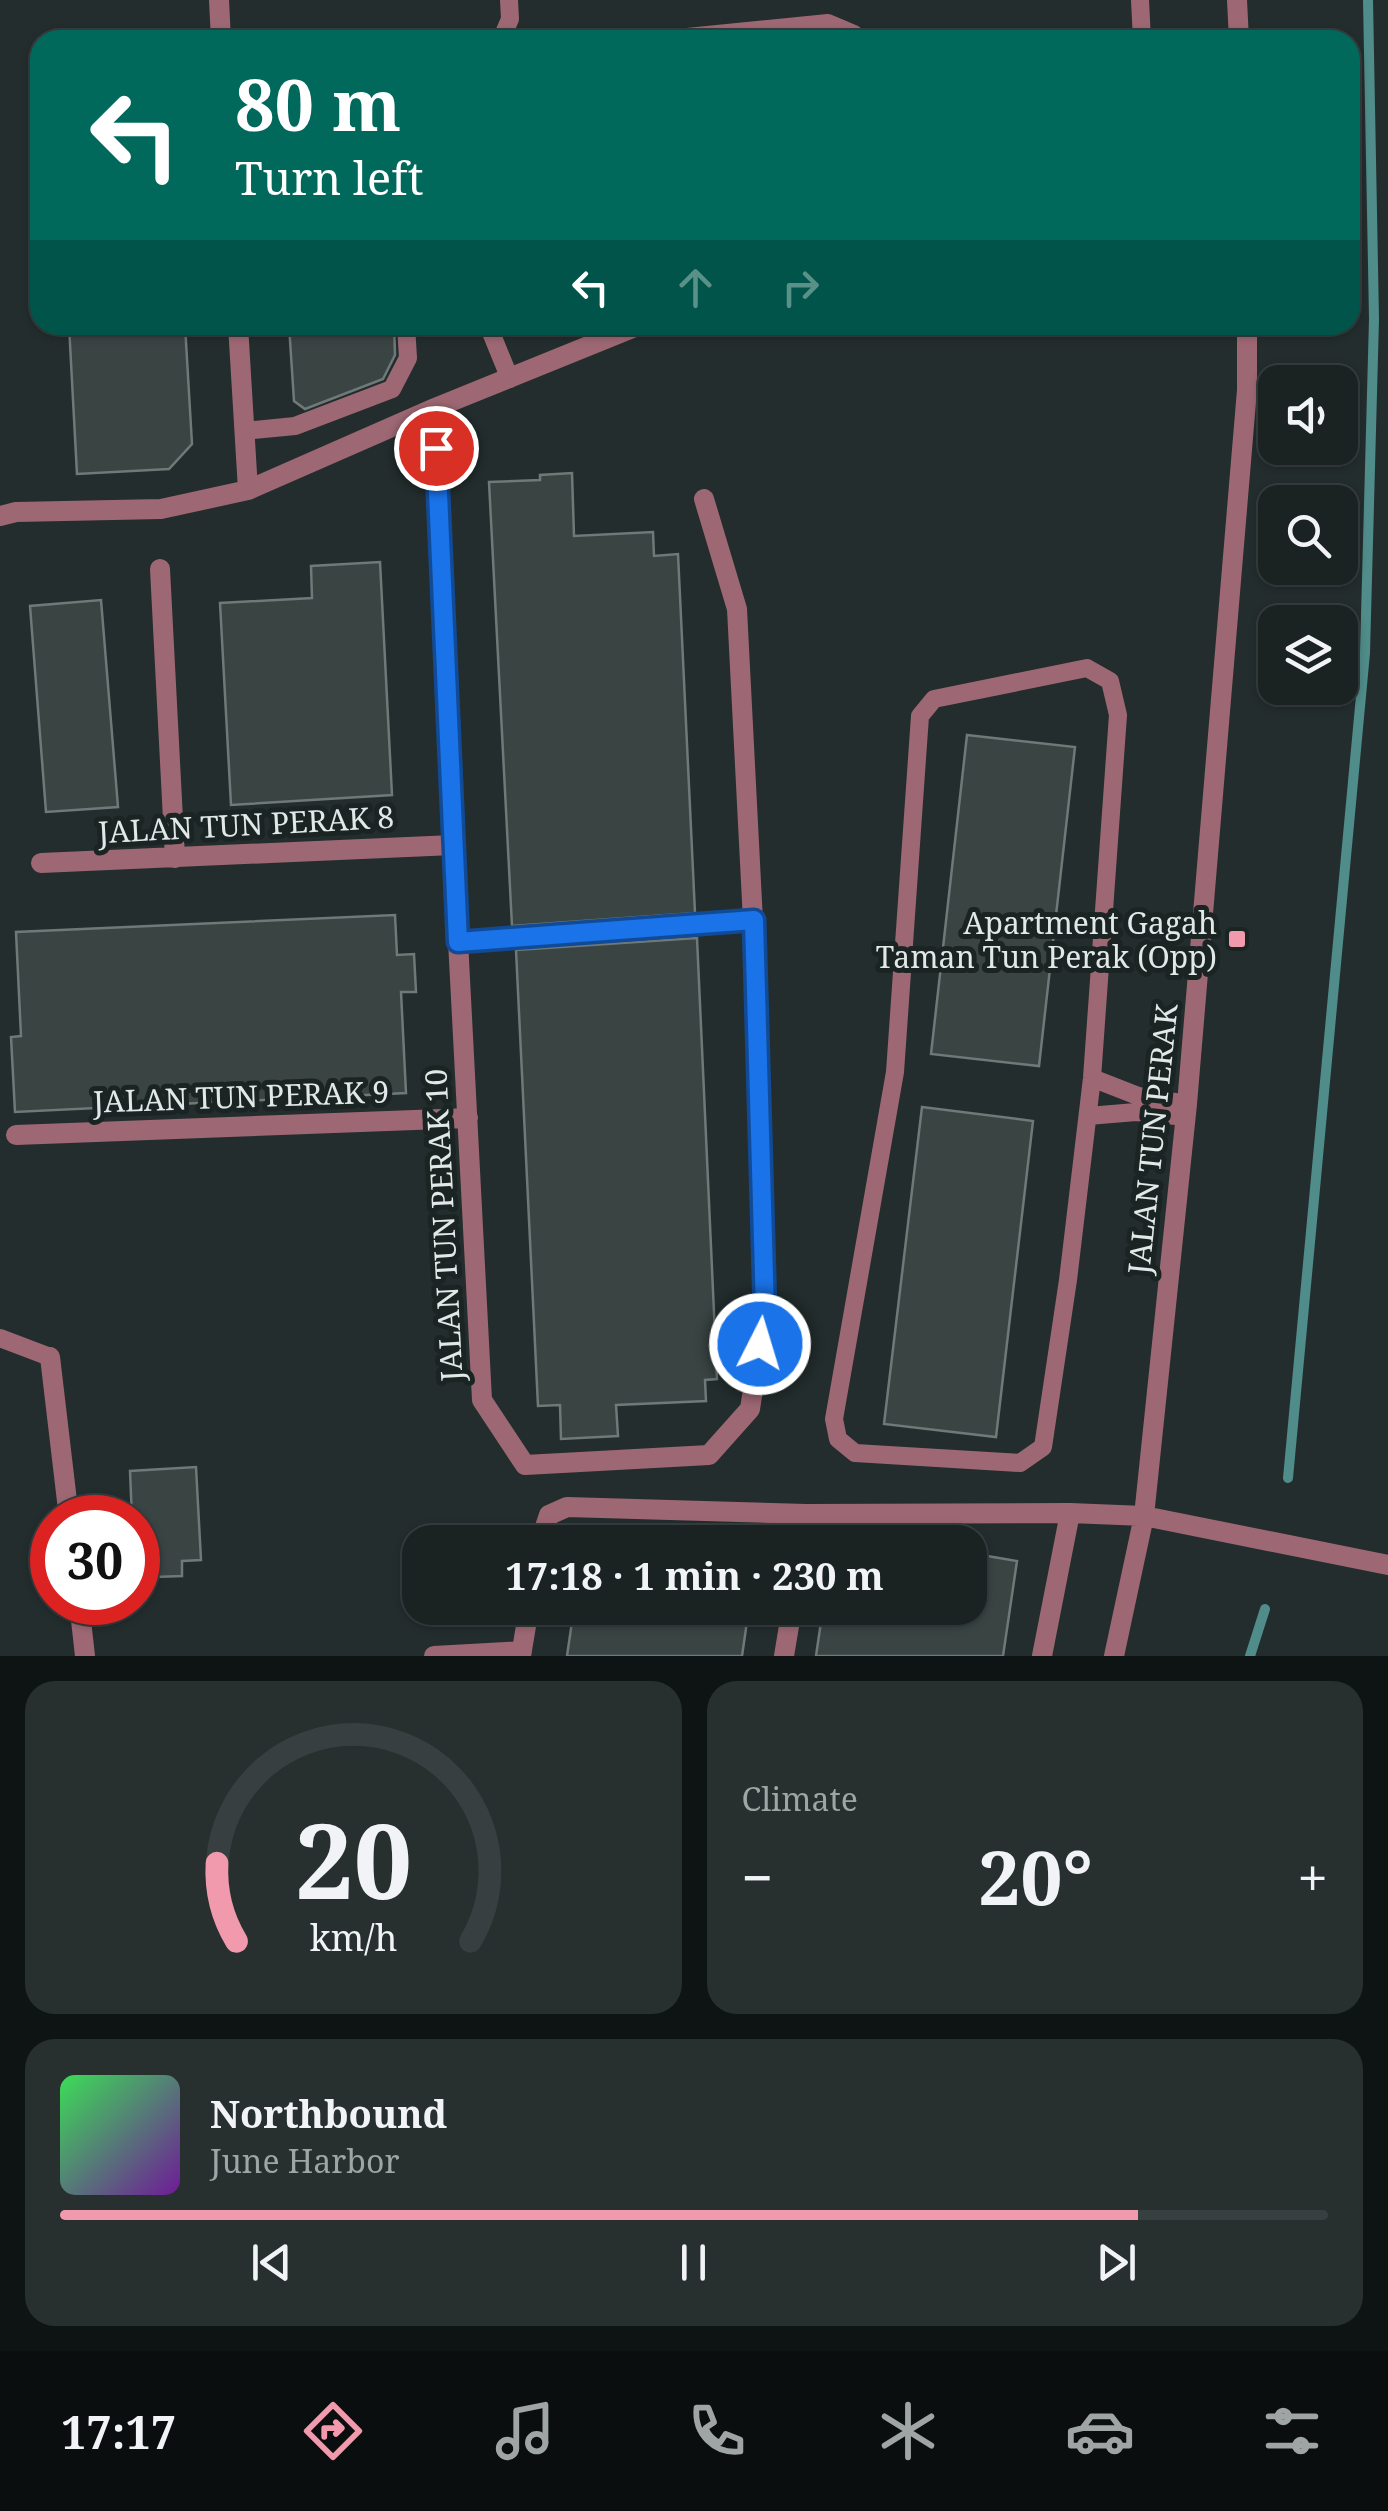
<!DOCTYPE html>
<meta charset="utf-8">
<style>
:root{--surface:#1a2222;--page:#272f2f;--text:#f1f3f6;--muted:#9fa4a5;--line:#383f40;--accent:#f29aad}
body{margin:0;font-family:"Noto Serif",serif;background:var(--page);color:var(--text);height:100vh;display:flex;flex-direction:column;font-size:38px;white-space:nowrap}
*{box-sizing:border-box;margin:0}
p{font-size:32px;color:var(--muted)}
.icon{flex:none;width:55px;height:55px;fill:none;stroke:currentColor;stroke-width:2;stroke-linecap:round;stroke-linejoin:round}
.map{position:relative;height:1656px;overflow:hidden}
.drawer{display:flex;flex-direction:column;gap:25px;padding:25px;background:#0e1313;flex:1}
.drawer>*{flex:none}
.top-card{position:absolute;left:30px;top:30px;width:1330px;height:305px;border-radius:30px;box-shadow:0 2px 8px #0004,0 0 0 2px var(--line);background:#00695c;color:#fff;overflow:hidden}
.tools{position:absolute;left:1258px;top:365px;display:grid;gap:20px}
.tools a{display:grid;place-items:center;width:100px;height:100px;border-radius:20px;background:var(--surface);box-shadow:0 2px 8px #0004,0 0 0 2px var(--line);font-size:50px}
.speed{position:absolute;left:30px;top:1495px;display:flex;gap:20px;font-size:50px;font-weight:700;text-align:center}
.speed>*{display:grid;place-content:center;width:130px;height:130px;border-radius:50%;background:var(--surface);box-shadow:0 2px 8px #0004,0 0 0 2px var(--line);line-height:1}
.speed .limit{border:15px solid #d22;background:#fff;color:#111}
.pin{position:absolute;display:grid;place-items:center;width:85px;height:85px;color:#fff;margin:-42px;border:5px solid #fff;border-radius:50%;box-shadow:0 2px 10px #0007}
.me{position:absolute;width:110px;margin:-55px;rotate:5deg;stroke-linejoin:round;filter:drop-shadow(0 0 8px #0008)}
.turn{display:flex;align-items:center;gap:35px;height:210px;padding:0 40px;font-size:45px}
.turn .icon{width:130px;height:130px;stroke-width:2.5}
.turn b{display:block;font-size:70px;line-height:85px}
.lanes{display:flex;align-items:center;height:95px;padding:0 40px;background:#0003;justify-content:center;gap:50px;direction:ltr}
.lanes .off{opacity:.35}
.big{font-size:75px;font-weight:700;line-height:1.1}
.drawer .widget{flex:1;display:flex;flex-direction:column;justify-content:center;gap:15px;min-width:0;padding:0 35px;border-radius:30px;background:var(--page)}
.drawer .dial{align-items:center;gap:0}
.dial svg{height:260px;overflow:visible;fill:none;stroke:var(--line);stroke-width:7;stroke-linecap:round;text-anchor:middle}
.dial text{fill:var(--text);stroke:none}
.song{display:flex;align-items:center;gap:30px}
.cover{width:120px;height:120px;border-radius:15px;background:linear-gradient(135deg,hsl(130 70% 55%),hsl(280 70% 35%))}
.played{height:10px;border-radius:5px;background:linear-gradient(90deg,var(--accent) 85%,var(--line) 85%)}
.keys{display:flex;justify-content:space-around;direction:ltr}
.heat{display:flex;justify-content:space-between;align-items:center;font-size:55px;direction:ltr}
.drawer .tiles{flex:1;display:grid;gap:25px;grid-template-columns:1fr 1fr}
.widget:last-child{grid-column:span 2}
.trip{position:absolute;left:402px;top:1525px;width:585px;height:100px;border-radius:30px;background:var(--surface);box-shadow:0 2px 8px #0004,0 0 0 2px var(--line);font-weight:700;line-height:100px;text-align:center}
.dock{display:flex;height:160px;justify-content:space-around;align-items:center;background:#0a0e0e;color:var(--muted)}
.dock .icon{width:70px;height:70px}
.dock .active{color:var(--accent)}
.dock b{font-size:45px;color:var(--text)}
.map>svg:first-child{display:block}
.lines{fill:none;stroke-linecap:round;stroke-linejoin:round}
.stream{stroke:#508c8a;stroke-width:10}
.building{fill:#394443;stroke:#6e7978;stroke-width:2.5}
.lane{stroke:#9d6874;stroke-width:18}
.street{stroke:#9d6874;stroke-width:20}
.route-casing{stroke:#114b97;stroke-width:25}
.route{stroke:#1a73e8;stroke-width:18}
.poi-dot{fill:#f29aad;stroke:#1a2423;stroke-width:4}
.labels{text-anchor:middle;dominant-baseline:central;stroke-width:10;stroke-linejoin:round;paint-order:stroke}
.street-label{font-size:30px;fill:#e2e8e8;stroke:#1a2423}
.poi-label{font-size:30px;fill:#e2e8e8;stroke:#1a2423;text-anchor:end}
</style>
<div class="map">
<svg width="1388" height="1656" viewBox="0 0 1388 1656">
<rect width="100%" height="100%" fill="#232d2d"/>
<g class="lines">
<path class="stream" d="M 1288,1478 L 1365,653 L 1374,319 L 1368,0
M 1250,1656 L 1265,1609"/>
</g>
<path class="building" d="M 69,325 L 185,325 L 192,444 L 169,469 L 77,474 Z
M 289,325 L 394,325 L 395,355 L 383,379 L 305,409 L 294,401 Z
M 572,473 L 574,536 L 653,532 L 654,556 L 678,554 L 695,913 L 512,926 L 489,482 L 540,480 L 540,475 Z
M 380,562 L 392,795 L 231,805 L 220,603 L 312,598 L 311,566 Z
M 101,600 L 118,807 L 46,812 L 30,606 Z
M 967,735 L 1075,747 L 1039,1066 L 931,1054 Z
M 395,915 L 397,955 L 414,954 L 416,992 L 401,992 L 406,1093 L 15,1112 L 11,1037 L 21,1036 L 16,932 Z
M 697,938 L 717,1379 L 705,1380 L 706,1401 L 616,1405 L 618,1436 L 561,1439 L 560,1405 L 538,1406 L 516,950 Z
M 922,1107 L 1033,1121 L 996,1437 L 884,1424 Z
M 196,1467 L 201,1560 L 182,1561 L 182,1576 L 154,1577 L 153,1562 L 138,1563 L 138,1518 L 132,1518 L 130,1471 Z
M 970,1553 L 1017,1561 L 1003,1656 L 816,1656 L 823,1608 L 970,1608 Z
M 574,1608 L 749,1608 L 742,1656 L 567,1656 Z"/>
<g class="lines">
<path class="lane" d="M 1140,0 L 1142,40
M 313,40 L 372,37 L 376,40
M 501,40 L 510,19 L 509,0
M 657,40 L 828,23 L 854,34 L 854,40
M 488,325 L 510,379
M 244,431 L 295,426 L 392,389 L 408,358 L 406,325
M 1087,668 L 1110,681 L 1118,715 L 1092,1078 L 1068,1280 L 1043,1447 L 1020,1463 L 855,1453 L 838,1439 L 834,1419 L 895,1072 L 920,716 L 934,699 Z
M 458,942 L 753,921
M 1092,1078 L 1138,1096 L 1187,1104
M 1088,1116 L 1136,1112 L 1186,1117
M 0,1338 L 50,1357"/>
<path class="street" d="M 219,0 L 221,40
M 1237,0 L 1239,40
M 238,325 L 248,490
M 435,408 L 453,845 L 482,1400 L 525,1465 L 709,1455 L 750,1409 L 765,1311 L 753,921 L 737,609 L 704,499
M 0,516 L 16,512 L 161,509 L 248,490 L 435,408 L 640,325
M 160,569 L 175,858
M 41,863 L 453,845
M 16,1135 L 468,1118
M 50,1357 L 69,1518
M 540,1542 L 549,1515 L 567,1507 L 806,1514 L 1070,1513 L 1144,1516 L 1388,1565
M 802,1542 L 806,1514
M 79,1602 L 85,1656
M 434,1656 L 522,1651
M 521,1656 L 529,1608
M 784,1656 L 792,1608
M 1042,1656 L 1070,1513
M 1114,1656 L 1144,1516 L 1187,1104 L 1247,390 L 1247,325"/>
</g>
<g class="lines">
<g class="route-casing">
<path id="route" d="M 436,448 L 458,942 L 754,920 L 765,1311 L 760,1344"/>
</g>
<use href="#route" class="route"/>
</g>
<rect class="poi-dot" x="1227" y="929" width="20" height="20" rx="5"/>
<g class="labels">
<g class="street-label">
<text transform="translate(246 824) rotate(-3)">JALAN TUN PERAK 8</text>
<text transform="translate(241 1096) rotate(-2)">JALAN TUN PERAK 9</text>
<text transform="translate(1152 1139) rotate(-84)">JALAN TUN PERAK</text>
<text transform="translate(443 1225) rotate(-93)">JALAN TUN PERAK 10</text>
</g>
<g class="poi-label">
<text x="1217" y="922">Apartment Gagah<tspan x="1217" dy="34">Taman Tun Perak (Opp)</tspan></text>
</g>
</g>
</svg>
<div class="tools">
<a><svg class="icon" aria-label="sound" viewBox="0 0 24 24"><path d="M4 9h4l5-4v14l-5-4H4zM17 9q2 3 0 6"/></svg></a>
<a><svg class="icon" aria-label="search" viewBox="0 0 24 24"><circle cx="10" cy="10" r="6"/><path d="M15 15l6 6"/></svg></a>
<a><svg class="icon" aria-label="layers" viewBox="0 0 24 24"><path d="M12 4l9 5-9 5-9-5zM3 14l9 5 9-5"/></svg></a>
</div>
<div class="speed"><div class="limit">30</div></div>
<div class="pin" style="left:436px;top:448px;background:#d93025"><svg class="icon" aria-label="arrive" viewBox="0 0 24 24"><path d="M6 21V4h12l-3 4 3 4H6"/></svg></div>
<svg class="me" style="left:760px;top:1344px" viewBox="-20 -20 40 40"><circle r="17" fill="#1a73e8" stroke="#fff" stroke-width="3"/><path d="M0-11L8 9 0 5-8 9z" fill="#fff"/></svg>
<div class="trip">17:18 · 1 min · 230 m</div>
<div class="top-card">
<div class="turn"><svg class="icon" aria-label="left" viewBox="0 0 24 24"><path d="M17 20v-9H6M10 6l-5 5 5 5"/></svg><div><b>80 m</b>Turn left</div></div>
<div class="lanes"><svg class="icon" aria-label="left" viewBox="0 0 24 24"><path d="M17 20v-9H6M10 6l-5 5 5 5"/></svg><svg class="icon off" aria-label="ahead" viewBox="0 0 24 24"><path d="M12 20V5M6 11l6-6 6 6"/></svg><svg class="icon off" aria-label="right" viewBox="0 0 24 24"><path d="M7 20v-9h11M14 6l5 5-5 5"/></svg></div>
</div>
</div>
<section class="drawer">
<div class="tiles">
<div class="widget dial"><svg viewBox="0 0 100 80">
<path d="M14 69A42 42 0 1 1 86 69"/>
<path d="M14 69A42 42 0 0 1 8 45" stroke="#f29aad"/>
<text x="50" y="56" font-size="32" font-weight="700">20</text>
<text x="50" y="72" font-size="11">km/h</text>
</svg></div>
<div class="widget"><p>Climate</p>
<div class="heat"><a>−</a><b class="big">20°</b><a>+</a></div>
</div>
<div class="widget">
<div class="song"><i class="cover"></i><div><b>Northbound</b><p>June Harbor</p></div></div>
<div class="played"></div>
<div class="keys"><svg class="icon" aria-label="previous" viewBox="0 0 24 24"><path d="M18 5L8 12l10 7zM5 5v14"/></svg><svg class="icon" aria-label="pause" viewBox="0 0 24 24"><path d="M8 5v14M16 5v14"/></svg><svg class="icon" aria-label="next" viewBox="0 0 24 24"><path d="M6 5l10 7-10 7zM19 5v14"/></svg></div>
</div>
</div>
</section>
<nav class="dock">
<b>17:17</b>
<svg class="icon active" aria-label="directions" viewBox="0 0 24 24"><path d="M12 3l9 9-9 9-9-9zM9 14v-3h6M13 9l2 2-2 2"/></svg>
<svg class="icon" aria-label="music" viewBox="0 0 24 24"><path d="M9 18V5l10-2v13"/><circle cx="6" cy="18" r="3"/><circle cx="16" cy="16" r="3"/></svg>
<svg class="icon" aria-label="phone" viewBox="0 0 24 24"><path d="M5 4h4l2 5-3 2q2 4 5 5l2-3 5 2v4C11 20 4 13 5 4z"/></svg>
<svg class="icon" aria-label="climate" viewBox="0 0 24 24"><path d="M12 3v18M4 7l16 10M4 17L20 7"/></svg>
<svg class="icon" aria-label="car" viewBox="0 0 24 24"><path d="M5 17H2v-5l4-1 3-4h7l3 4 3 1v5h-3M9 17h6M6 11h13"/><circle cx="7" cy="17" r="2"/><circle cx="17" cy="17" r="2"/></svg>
<svg class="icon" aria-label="filters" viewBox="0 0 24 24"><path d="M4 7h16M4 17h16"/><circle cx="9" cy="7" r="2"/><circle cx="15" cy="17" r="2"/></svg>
</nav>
